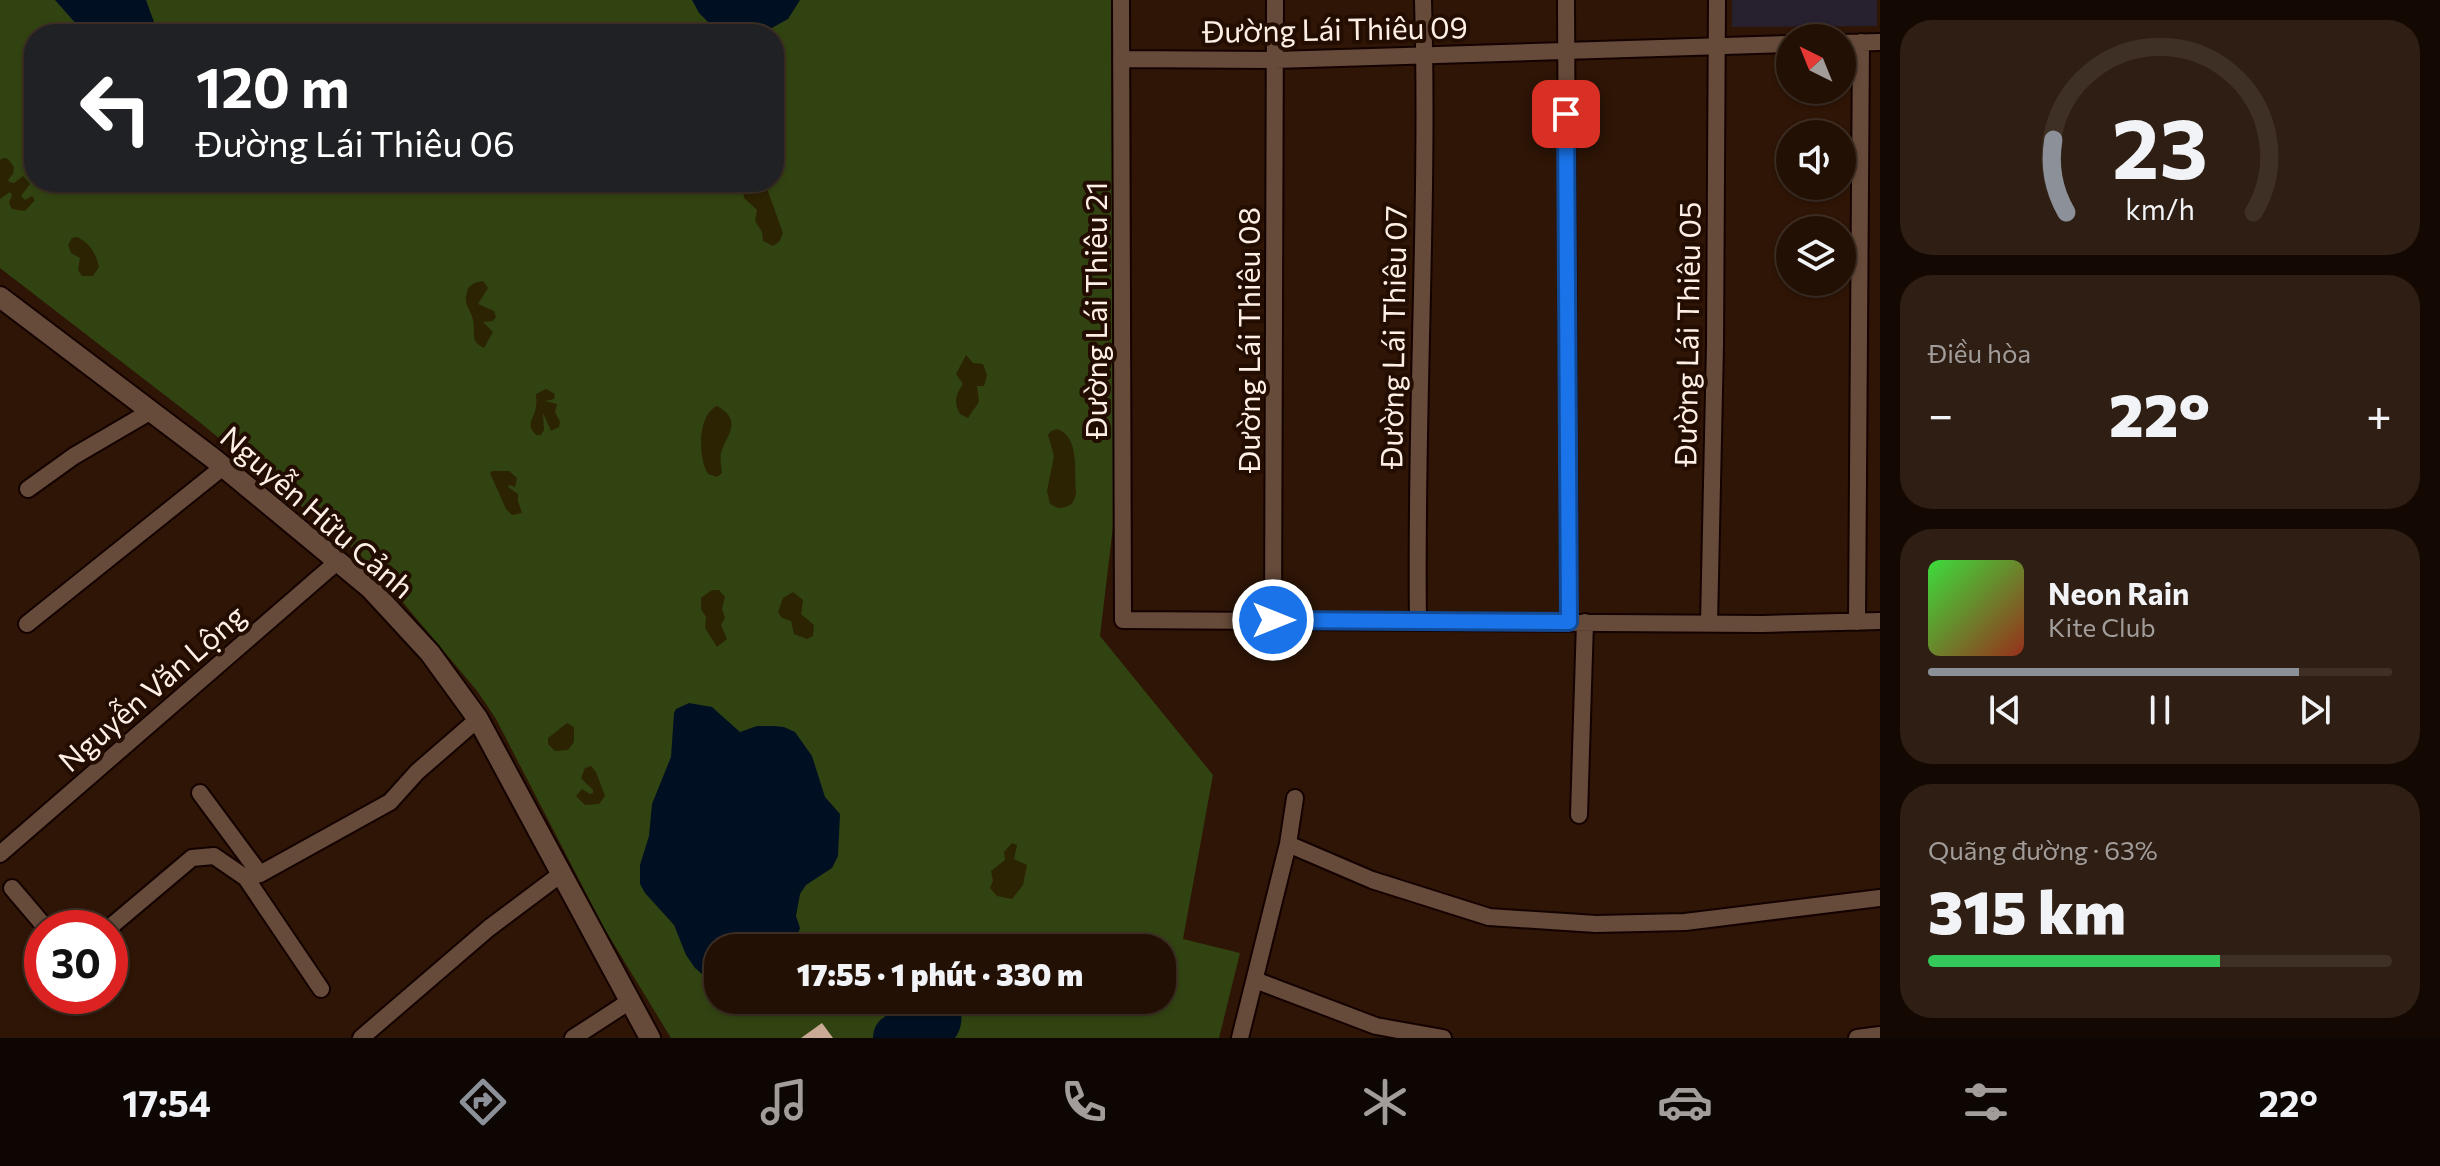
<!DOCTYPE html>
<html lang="vi">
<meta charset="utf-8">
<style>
:root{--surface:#221004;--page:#2e1e13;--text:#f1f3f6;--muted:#a29d9a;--line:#3f3026;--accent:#8c9099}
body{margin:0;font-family:Commissioner,sans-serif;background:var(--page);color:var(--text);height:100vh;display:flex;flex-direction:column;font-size:30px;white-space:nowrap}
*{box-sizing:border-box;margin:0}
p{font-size:26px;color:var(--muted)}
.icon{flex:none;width:44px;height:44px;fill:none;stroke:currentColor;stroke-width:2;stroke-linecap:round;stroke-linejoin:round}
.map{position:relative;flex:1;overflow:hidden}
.side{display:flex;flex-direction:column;gap:20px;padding:20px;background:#130902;width:560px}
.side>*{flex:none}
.hud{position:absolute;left:24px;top:24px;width:760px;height:168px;border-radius:32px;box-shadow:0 2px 6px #0004,0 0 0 2px var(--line);background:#202124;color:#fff;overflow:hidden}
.needle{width:52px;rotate:317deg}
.controls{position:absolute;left:1776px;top:24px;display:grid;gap:16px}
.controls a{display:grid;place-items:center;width:80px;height:80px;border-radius:50%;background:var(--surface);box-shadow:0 2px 6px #0004,0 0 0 2px var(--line);font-size:40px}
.speed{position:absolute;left:24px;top:910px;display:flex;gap:16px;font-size:40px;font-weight:700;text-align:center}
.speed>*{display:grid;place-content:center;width:104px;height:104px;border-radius:50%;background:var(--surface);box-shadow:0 2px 6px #0004,0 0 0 2px var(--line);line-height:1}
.speed .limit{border:12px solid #d22;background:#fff;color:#111}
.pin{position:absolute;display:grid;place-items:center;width:68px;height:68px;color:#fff;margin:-34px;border-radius:16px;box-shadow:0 4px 12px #0006}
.me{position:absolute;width:88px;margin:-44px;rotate:90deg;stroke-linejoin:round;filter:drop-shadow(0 0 6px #0008)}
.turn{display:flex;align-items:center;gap:28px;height:168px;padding:0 40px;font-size:36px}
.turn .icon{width:104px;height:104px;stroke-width:2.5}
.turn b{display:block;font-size:56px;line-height:68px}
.big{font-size:60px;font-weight:800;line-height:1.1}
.side .card{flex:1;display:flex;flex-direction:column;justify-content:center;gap:12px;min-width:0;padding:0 28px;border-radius:32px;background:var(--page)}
.side .dial{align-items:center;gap:0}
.dial svg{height:208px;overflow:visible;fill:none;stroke:var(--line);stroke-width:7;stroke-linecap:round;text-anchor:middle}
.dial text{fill:var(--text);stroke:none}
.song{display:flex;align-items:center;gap:24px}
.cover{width:96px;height:96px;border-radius:12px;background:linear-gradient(135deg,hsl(120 70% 55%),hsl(10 70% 35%))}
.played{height:8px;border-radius:4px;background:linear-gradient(90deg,var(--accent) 80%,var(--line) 80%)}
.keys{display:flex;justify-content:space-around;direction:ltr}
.heat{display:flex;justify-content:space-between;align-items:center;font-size:44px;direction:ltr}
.charge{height:12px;border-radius:6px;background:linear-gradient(90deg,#34c759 63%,var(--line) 0)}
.trip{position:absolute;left:704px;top:934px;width:472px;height:80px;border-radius:32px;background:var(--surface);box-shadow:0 2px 6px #0004,0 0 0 2px var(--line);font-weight:800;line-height:80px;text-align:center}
.tabs{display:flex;height:128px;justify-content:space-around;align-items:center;background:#0e0602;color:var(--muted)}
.tabs .icon{width:56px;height:56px}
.tabs .current{color:var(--accent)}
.tabs b{font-size:36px;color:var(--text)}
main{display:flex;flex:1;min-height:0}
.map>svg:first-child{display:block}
.education{fill:#27202f}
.green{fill:#324312;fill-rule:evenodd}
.sand{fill:#2b2302}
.water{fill:#001022}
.building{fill:#caa995}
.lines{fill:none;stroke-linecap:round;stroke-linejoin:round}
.minor-casing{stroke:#140200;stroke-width:20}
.tertiary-casing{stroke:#140200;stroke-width:24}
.minor{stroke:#674b3a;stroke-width:16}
.tertiary{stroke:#674b3a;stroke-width:20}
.route-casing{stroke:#114b97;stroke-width:20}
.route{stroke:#1a73e8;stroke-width:14}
.labels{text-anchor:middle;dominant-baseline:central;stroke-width:8;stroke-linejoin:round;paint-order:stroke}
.street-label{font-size:30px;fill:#fdeee6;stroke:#230c00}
</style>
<main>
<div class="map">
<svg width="1880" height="1038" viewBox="0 0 1880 1038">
<rect width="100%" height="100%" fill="#2e1506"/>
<path class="education" d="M 1732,0 L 1877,0 L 1877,26 L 1732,27 Z"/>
<path class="green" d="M 0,0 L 1111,0 L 1114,518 L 1100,636 L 1213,775 L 1183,939 L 1240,953 L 1219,1038 L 671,1038 L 604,928 L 496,719 L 478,692 L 380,575 L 358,553 L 197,420 L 0,268 ZM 34,34 L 774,34 L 774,182 L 34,182 ZM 718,948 L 1162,948 L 1162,1000 L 718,1000 Z"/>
<path class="sand" d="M 3,158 L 8,159 L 14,167 L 13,174 L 8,180 L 9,182 L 14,183 L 23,176 L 30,184 L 21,196 L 25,200 L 32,196 L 35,200 L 25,211 L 12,209 L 9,203 L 12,195 L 10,192 L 0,199 L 0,160 Z
M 748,182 L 764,182 L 766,186 L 783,233 L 779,242 L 773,246 L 763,241 L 762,232 L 755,221 L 757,210 L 744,198 L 743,187 Z
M 77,237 C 90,243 96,254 99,267 L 93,276 L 82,276 L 78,270 L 80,258 L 71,253 L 68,245 L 72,238 Z
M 483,281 L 488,288 L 478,304 L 494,311 L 496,317 L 493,321 L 483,322 L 493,332 L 484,348 C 469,341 476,333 473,320 C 470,306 462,306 468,288 L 474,283 Z
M 966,355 L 973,363 L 983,364 L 987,375 L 984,386 L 977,386 L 979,402 L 968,418 L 960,414 C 953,401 956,395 963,384 L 956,374 Z
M 546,389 L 555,394 L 554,399 L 545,401 L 557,404 L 555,412 L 560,422 L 559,427 L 551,431 L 543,413 L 544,430 L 541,435 L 536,435 C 525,423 534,420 536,407 C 537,402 536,398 536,394 Z
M 717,406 C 744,421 726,435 721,453 C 720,459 721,466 722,473 L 717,477 L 708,474 C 698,458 697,415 717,406 Z
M 1057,429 C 1080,436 1074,472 1076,492 C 1075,503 1069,508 1058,508 L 1050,504 L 1047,491 L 1054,456 L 1048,435 L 1051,431 Z
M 492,471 L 509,471 L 517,478 L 515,487 L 509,485 L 508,487 L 518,494 L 518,501 L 522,513 L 512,515 L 506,509 L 490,473 Z
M 712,590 L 719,590 L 725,597 L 722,609 L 725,618 L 721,625 L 727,639 L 717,647 L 705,628 L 706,617 L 701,609 L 701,598 Z
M 793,592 L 803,600 L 801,614 L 814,625 L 813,636 L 807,639 L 794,634 L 791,621 L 782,618 L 778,612 L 783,598 Z
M 567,723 L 574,727 L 574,742 L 568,750 L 555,751 L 548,744 L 548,738 Z
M 591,766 L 596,772 L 605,796 L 599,804 L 585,805 L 576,796 L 582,789 L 590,794 L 593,793 L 593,790 L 581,778 L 585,768 Z
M 1012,843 L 1017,845 L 1014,859 L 1027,865 L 1023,885 L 1012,899 L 997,896 L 990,888 L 993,881 L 991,871 L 1005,860 L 1004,852 Z"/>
<path class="water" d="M 55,0 L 146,0 L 154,22 L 155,34 L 85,34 Z
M 692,0 L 800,0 L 788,19 L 761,34 L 720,34 L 699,13 Z
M 689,703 L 712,707 L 740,732 L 757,726 L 774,726 L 784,727 L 795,732 L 812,756 L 825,797 L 840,814 L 838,856 L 832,868 L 806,885 L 800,894 L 796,916 L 800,928 L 793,948 L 718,948 L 718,983 L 709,980 L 695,968 L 686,955 L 674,925 L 645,893 L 640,884 L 640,865 L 649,836 L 652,804 L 671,757 L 674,713 L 676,709 Z
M 907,1000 L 961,1000 C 961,1014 964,1026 955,1038 L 873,1038 C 874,1013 895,1017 907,1000 Z"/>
<path class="building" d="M 822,1023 L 833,1038 L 801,1038 Z"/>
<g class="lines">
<g class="minor-casing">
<path id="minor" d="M 1121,0 L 1123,620 L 1763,624 L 1880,621
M 1566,0 L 1569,622
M 1842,43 L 1880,42
M 1121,59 L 1275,60 L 1790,44
M 28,489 L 74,456 L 151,411
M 1273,620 L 1275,0
M 1418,621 C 1415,414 1429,207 1423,0
M 1857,622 L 1861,42
M 1709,623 L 1715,345 L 1717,0
M 27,624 L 223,467
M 200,793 L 260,874
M 1579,815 L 1585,622
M 1288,844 L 1372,880 L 1489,917 L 1596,924 L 1685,922 L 1880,898
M 0,854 L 338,561
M 246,878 L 321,989
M 12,888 L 46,928
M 109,928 L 192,858 L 214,856 L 246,878 L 260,874 L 390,802 L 417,772 L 478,719
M 1255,980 L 1376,1026 L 1443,1038
M 361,1038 L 489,928 L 561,874
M 573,1038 L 630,1001
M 1240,1038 L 1288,844 L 1295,798
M 1857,1038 L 1880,1035"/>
</g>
<g class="tertiary-casing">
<path id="tertiary" d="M 0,297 L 214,459 L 370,588 L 430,653 L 478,719 L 650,1038"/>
</g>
<use href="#minor" class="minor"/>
<use href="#tertiary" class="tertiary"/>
</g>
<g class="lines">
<g class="route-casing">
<path id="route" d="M 1273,620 L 1569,622 L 1566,114"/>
</g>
<use href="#route" class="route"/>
</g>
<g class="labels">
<g class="street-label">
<text transform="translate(1335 28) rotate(-1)">Đường Lái Thiêu 09</text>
<text transform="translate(1094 310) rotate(-90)">Đường Lái Thiêu 21</text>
<text transform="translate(1686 334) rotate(-89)">Đường Lái Thiêu 05</text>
<text transform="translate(1392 337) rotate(-89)">Đường Lái Thiêu 07</text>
<text transform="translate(1247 340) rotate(-90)">Đường Lái Thiêu 08</text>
<text transform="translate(318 511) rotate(41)">Nguyễn Hữu Cảnh</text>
<text transform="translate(151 687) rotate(-41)">Nguyễn Văn Lộng</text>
</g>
</g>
</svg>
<div class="controls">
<a><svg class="needle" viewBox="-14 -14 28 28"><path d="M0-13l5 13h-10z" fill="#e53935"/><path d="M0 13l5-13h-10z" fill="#a29d9a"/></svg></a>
<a><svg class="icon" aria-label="sound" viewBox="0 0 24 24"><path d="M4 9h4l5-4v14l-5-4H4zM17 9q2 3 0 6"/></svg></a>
<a><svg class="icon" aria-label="layers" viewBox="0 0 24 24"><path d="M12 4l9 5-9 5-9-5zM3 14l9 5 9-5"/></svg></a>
</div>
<div class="speed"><div class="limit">30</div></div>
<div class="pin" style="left:1566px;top:114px;background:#d93025"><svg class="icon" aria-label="arrive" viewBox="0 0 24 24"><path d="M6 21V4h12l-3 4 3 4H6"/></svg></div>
<svg class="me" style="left:1273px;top:620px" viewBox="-20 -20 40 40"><circle r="17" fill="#1a73e8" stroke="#fff" stroke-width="3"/><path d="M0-11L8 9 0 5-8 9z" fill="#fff"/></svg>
<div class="trip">17:55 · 1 phút · 330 m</div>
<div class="hud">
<div class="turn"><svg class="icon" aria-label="left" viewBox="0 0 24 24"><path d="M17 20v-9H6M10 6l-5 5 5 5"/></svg><div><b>120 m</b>Đường Lái Thiêu 06</div></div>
</div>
</div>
<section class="side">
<div class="card dial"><svg viewBox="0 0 100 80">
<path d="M14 69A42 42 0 1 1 86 69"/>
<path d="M14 69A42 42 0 0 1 9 41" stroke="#8c9099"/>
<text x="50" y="56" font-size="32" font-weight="700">23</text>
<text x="50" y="72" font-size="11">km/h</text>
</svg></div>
<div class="card"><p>Điều hòa</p>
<div class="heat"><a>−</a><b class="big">22°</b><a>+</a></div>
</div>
<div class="card">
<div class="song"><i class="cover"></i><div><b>Neon Rain</b><p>Kite Club</p></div></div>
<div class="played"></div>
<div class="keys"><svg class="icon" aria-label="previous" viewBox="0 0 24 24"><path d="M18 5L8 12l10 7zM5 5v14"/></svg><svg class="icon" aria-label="pause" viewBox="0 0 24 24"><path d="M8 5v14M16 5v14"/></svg><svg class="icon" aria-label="next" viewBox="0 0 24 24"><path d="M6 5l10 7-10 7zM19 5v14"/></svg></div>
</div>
<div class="card"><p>Quãng đường · 63%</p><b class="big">315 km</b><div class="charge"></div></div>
</section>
</main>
<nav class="tabs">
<b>17:54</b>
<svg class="icon current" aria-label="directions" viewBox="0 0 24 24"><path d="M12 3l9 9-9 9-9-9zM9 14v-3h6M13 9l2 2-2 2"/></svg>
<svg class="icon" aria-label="music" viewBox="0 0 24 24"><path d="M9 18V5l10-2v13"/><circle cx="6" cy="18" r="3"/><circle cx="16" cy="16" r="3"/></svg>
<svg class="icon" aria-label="phone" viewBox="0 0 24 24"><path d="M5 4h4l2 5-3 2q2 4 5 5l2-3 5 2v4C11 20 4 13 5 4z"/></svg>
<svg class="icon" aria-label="climate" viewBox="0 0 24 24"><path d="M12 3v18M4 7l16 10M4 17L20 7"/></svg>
<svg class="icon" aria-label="car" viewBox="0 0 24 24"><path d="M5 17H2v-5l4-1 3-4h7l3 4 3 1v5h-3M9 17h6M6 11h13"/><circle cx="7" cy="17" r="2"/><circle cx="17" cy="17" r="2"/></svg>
<svg class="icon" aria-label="filters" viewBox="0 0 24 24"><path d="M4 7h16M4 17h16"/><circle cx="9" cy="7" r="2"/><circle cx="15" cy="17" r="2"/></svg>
<b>22°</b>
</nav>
